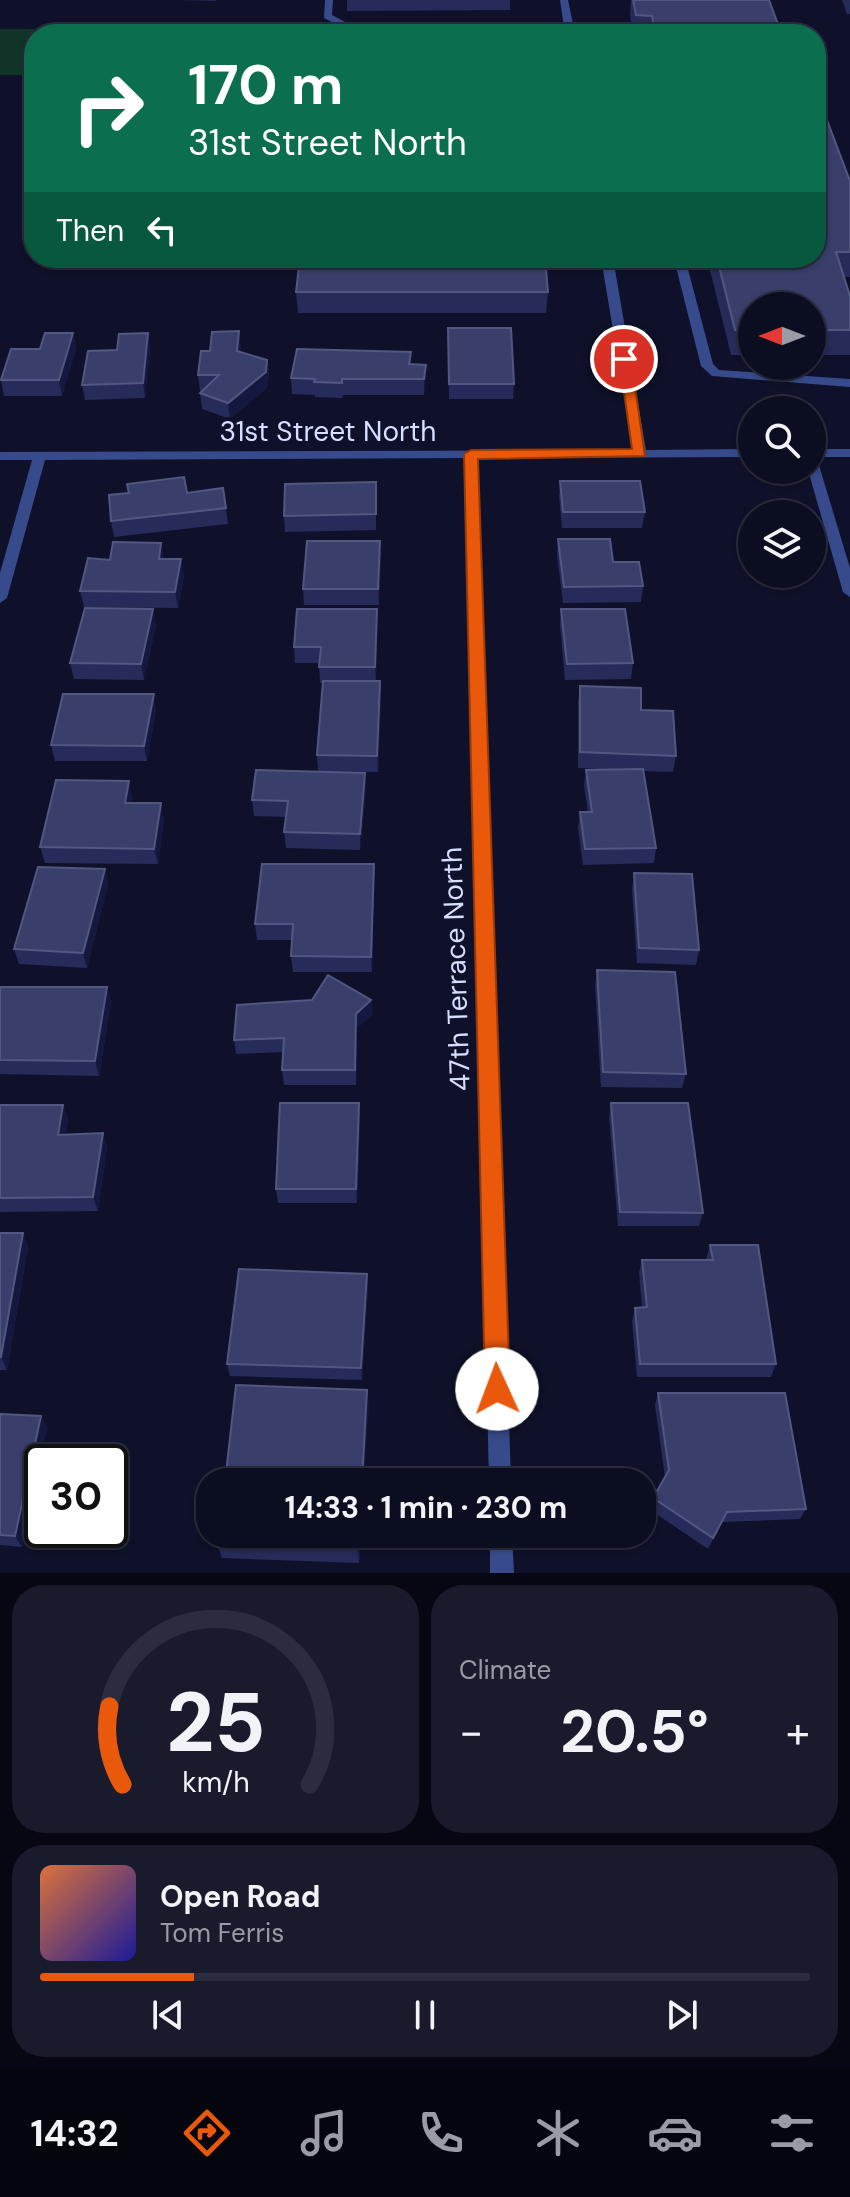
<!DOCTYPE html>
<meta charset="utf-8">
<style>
:root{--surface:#0b0d20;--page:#191b2d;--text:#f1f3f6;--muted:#9a9ca5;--line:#2b2d3e;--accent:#ea580c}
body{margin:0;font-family:"DM Sans",sans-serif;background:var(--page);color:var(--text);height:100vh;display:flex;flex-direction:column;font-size:30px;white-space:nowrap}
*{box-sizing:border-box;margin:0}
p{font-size:26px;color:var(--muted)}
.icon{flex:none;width:44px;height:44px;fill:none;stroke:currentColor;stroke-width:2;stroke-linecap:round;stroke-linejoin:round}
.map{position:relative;height:1573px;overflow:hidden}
.drawer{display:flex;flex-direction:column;gap:12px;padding:12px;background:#060712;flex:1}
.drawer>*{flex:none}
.banner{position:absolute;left:24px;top:24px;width:802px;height:244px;border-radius:32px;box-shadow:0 2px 6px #0004,0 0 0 2px var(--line);background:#0b6e4f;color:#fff;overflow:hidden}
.needle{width:52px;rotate:270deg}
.controls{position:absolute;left:738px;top:292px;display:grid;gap:16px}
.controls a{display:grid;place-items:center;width:88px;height:88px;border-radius:50%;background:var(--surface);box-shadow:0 2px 6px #0004,0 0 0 2px var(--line);font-size:40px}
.speed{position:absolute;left:24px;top:1444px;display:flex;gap:16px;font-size:40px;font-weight:700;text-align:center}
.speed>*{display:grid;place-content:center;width:104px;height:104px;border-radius:50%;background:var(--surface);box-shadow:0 2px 6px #0004,0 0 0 2px var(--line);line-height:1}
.speed .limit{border:4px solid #111;border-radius:12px;background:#fff;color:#111}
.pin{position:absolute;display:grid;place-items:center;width:68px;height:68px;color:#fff;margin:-34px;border:4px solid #fff;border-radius:50%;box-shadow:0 2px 8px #0007}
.me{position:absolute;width:88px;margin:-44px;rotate:358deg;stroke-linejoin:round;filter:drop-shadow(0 0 6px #0008)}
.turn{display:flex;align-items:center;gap:28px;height:168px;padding:0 32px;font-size:36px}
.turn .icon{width:104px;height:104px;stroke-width:2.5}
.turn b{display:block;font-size:56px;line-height:68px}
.then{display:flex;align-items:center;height:76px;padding:0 32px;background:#0003;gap:16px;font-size:30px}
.big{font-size:60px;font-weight:700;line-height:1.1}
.drawer .widget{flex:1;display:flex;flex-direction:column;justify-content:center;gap:12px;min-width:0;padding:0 28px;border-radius:32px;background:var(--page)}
.drawer .dial{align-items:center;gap:0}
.dial svg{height:208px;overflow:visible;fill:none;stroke:var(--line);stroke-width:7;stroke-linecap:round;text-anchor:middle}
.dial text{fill:var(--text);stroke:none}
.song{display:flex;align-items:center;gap:24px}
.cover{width:96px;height:96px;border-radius:12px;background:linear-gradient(135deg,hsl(20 70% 55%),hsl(240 70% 35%))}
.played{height:8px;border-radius:4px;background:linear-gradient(90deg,var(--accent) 20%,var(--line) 20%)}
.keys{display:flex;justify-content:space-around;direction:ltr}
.heat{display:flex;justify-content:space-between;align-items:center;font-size:44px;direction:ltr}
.drawer .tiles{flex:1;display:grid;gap:12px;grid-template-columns:1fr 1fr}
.widget:last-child{grid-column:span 2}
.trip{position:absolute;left:196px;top:1468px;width:460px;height:80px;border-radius:32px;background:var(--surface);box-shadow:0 2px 6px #0004,0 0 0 2px var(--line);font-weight:700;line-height:80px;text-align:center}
.menu{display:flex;height:128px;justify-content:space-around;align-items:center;background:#04050d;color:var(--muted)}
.menu .icon{width:56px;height:56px}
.menu .current{color:var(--accent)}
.menu b{font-size:36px;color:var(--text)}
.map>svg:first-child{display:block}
.green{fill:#113429}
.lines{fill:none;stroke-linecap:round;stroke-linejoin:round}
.service{fill:#374b8c;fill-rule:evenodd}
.minor{fill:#374b8c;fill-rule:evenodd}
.wall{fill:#262b59}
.shaded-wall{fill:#15183e}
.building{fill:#393e6a;stroke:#525782;stroke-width:2}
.route{fill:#ea580c;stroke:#983908;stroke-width:2}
.labels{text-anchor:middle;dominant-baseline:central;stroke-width:8;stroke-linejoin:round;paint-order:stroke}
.street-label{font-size:28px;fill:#d7deff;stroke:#0f112a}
</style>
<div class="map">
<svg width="850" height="1573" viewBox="0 0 850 1573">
<rect width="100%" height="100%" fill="#0f112a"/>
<path class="green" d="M 0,29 L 45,29 L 43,34 L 34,34 L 34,60 L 29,75 L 0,75 Z"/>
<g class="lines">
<path class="service" d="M 325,0 L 333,0 L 332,15 L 347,23 L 568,23 L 572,26 L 568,29 L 345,29 L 324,18 Z
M 673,258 L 685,258 L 713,364 L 719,370 L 850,379 L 850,387 L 712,376 L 701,366 L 676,267 L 608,267 L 602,264 L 608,261 L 674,261 Z
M 812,458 L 818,462 L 850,568 L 850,597 L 843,592 L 808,470 L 812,470 Z"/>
<path class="minor" d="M 560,0 L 568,0 L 575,34 L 565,34 Z
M 601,258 L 613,258 L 646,450 L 752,449 L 752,457 L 478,458 L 511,1482 L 489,1482 L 465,458 L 45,460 L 7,598 L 0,603 L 0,573 L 32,460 L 0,460 L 0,452 L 633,450 Z
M 812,449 L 850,449 L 850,457 L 812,457 Z
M 490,1534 L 512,1534 L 514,1573 L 490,1573 Z"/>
</g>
<path class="wall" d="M 177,0 L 216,0 L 216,1 Z
M 347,0 L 510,0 L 510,10 L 347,11 Z
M 631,0 L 769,0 L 779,27 L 794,34 L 633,34 L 630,14 Z
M 842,0 L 850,0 L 850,14 L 847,14 Z
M 850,181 L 850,277 L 844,277 L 850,296 L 850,355 L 812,355 L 812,306 L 752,306 L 752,355 L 731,355 L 707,258 L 816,258 Z
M 296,292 L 548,292 L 546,313 L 298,313 Z
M 448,328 L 514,384 L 513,399 L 449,399 Z
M 73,333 L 76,349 L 62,396 L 4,396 L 1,380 L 40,349 Z
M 241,346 L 240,352 L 267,360 L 269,375 L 267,388 L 230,419 L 202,409 L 200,393 L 202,391 L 200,391 L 198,375 L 210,351 Z
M 150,348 L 145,398 L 85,400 L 82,385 Z
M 411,352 L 411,364 L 426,380 L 424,395 L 343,395 L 342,398 L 315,397 L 315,395 L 292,394 L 291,378 Z
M 560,481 L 645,512 L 642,528 L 562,528 L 559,497 Z
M 376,482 L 376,530 L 285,532 L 284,516 Z
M 127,484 L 187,493 L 226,508 L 228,524 L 114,537 L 111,521 L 128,493 Z
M 558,539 L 613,562 L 643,586 L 641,602 L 563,603 L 557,555 Z
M 381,557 L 379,605 L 304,605 L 303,589 Z
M 164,559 L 184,575 L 178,608 L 84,607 L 80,591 L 110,560 Z
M 561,609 L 633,663 L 631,679 L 565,680 L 560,625 Z
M 156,625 L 144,680 L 74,679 L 70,663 Z
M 377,625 L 376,681 L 380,681 L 381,697 L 378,772 L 318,771 L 317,755 L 323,683 L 320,683 L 319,663 L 295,663 L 294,647 Z
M 580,686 L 641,710 L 676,756 L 673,772 L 643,771 L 656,848 L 654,863 L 583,865 L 578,828 L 580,812 L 588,812 L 584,786 L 586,770 L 621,770 L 578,768 L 578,702 Z
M 156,710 L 147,761 L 55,761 L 51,745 Z
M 365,773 L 366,789 L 360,850 L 286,848 L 284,832 L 286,817 L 254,816 L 252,800 Z
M 132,797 L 131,803 L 164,819 L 158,864 L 45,863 L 40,847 Z
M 105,869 L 108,885 L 87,968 L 19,964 L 14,949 Z
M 634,873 L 699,950 L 696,965 L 637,963 L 632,889 Z
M 374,880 L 372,972 L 293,972 L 291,956 L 292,940 L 257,940 L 255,924 Z
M 597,970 L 686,1074 L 682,1088 L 601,1087 L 595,986 Z
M 0,987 L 107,987 L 111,1002 L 99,1076 L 0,1074 Z
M 371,1000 L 372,1015 L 357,1028 L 356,1085 L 284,1085 L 282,1070 L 283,1052 L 236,1054 L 234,1040 Z
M 611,1103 L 703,1213 L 699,1226 L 618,1226 L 609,1117 Z
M 0,1105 L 63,1105 L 68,1119 L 65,1134 L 103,1133 L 107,1148 L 98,1211 L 0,1212 Z
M 360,1117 L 357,1203 L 278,1203 L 276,1189 Z
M 0,1233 L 23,1233 L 28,1247 L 7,1370 L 0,1370 Z
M 710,1245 L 776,1364 L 771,1377 L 637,1377 L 632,1321 L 635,1308 L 642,1307 L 639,1273 L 642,1260 L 706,1260 Z
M 367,1274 L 368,1287 L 362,1380 L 230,1376 L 227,1364 Z
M 658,1393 L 806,1509 L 800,1519 L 722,1522 L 708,1549 L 649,1509 L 653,1498 L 665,1477 L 655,1405 Z
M 0,1414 L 41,1416 L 47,1428 L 22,1547 L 0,1545 Z
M 219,1534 L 361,1534 L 359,1563 L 222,1558 L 217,1544 Z"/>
<path class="shaded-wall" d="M 239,331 L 241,346 L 239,367 L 237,351 Z
M 73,333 L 76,349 L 62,396 L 59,380 Z
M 148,333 L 150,348 L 145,398 L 143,383 Z
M 267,360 L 269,375 L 267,388 L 230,419 L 228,403 Z
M 426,365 L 426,380 L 424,395 L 424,379 Z
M 380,541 L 381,557 L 379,605 L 378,589 Z
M 161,543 L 164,559 L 159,559 Z
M 181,559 L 184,575 L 178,608 L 175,592 Z
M 153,609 L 156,625 L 144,680 L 141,664 Z
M 377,609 L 377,625 L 376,683 L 375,667 Z
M 380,681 L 381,697 L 378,772 L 377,756 Z
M 154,694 L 156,710 L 147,761 L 144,746 Z
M 365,773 L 366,789 L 360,850 L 360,834 Z
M 129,781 L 132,797 L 128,819 L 125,803 Z
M 161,803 L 164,819 L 158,864 L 154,849 Z
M 374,864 L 374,880 L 372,972 L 371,957 Z
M 105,869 L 108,885 L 87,968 L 83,953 Z
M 107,987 L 111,1002 L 99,1076 L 95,1061 Z
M 371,1000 L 372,1015 L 357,1028 L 356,1085 L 356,1014 Z
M 359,1103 L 360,1117 L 357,1203 L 356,1189 Z
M 63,1105 L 68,1119 L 63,1149 L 58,1135 Z
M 103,1133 L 107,1148 L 98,1211 L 93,1197 Z
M 23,1233 L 28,1247 L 7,1370 L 1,1357 Z
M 367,1274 L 368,1287 L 362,1380 L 361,1368 Z
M 367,1390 L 369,1406 L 364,1482 L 362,1482 Z
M 41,1416 L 47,1428 L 22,1547 L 15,1536 Z
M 359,1534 L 361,1534 L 359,1563 L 358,1549 Z"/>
<path class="building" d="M 633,0 L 769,0 L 779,27 L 792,27 L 794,34 L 656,34 L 652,16 L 636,15 Z
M 816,91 L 850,181 L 850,252 L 836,252 L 850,296 L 850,330 L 812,330 L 812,306 L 752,306 L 752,330 L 735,330 L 717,258 L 816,258 Z
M 300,258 L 545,258 L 548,292 L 296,292 Z
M 448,328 L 511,328 L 514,384 L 449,384 Z
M 239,331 L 237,351 L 267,360 L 266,372 L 228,403 L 200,393 L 219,375 L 198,375 L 201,351 L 210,351 L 212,332 Z
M 45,333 L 73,333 L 59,380 L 1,380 L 11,349 L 40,349 Z
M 148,333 L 143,383 L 82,385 L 88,351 L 117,350 L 119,334 Z
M 297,349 L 411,352 L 409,364 L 426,365 L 424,379 L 342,379 L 342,383 L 314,382 L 315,379 L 291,378 Z
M 184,477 L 187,493 L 223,488 L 226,508 L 111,521 L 109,495 L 129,493 L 127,484 Z
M 560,481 L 640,481 L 645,512 L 563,512 Z
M 376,482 L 376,514 L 284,516 L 285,484 Z
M 558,539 L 610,539 L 613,562 L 639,562 L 643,586 L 564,587 Z
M 307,541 L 380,541 L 378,589 L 303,589 Z
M 113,542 L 161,543 L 159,559 L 181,559 L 175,592 L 80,591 L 88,558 L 110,560 Z
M 85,608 L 153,609 L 141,664 L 70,663 Z
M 297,609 L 377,609 L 375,667 L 319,667 L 321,647 L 294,647 Z
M 561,609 L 625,609 L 633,663 L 567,664 Z
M 323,681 L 380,681 L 377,756 L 317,755 Z
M 580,686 L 641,688 L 641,710 L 673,711 L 676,756 L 580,752 Z
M 63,694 L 154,694 L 144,746 L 51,745 Z
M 643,769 L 656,848 L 585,849 L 580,812 L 592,812 L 586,770 Z
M 256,770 L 365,773 L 360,834 L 284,832 L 288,801 L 252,800 Z
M 56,780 L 129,781 L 125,803 L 161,803 L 154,849 L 40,847 Z
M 262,864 L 374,864 L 371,957 L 291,956 L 293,924 L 255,924 Z
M 38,867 L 105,869 L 83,953 L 14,949 Z
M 634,873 L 692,874 L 699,950 L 639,948 Z
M 597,970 L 675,972 L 686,1074 L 603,1072 Z
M 328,975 L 371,1000 L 356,1014 L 355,1070 L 282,1070 L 284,1038 L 234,1040 L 237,1005 L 312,1000 Z
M 0,987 L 107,987 L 95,1061 L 0,1060 Z
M 280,1103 L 359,1103 L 356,1189 L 276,1189 Z
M 611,1103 L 688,1103 L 703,1213 L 620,1212 Z
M 0,1105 L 63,1105 L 58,1135 L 103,1133 L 93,1197 L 0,1198 Z
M 0,1233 L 23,1233 L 1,1357 L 0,1357 Z
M 710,1245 L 758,1245 L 776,1364 L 640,1364 L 635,1308 L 647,1307 L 642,1260 L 713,1260 Z
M 239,1269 L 367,1274 L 361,1368 L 227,1364 Z
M 236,1385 L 367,1390 L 362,1482 L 225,1482 Z
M 658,1393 L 785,1393 L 806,1509 L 727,1512 L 713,1538 L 653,1498 L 669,1470 Z
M 0,1414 L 41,1416 L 15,1536 L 0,1535 Z
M 219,1534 L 359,1534 L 358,1549 L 217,1544 Z"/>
<path class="route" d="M 619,356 L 631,359 L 645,456 L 478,459 L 510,1389 L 506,1397 L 497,1401 L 489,1397 L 485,1389 L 464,454 L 471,450 L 632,449 Z"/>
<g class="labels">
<g class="street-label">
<text x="328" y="431">31st Street North</text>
<text transform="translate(456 969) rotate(-92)">47th Terrace North</text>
</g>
</g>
</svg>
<div class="controls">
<a><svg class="needle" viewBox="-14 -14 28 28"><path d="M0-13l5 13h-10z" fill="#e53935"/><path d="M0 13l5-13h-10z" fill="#9a9ca5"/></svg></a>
<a><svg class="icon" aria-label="search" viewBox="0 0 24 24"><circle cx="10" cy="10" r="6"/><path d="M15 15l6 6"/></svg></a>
<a><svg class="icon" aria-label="layers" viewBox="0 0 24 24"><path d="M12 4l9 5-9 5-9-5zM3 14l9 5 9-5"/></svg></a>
</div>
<div class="speed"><div class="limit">30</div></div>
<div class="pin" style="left:624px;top:359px;background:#d93025"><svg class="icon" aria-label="arrive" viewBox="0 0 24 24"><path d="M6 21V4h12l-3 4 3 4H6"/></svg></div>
<svg class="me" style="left:497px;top:1389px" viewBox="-20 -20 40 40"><circle r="19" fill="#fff"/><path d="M0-13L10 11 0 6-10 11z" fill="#ea580c"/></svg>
<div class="trip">14:33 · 1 min · 230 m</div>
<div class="banner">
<div class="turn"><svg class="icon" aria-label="right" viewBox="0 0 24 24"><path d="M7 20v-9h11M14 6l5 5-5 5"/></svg><div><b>170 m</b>31st Street North</div></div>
<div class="then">Then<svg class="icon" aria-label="left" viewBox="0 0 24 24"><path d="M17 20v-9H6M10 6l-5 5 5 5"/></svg></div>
</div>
</div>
<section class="drawer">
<div class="tiles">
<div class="widget dial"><svg viewBox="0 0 100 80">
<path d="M14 69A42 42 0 1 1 86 69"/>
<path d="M14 69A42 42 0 0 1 9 39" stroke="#ea580c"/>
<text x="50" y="56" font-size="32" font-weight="700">25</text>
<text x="50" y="72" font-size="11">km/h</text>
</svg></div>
<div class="widget"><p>Climate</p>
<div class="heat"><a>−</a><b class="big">20.5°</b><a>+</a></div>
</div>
<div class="widget">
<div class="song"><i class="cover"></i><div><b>Open Road</b><p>Tom Ferris</p></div></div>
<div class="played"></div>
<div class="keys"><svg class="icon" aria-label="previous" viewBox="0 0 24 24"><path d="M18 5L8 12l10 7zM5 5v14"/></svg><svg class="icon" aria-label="pause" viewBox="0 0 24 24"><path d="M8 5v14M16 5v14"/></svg><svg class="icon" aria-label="next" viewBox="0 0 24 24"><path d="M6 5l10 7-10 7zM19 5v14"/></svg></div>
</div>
</div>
</section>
<nav class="menu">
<b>14:32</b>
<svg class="icon current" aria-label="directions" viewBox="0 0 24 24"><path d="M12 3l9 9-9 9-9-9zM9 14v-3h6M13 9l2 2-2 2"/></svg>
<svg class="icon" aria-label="music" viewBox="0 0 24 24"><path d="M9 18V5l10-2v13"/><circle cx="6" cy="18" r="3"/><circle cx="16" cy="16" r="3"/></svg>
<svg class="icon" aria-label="phone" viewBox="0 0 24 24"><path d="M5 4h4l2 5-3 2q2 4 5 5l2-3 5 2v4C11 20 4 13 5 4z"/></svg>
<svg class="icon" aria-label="climate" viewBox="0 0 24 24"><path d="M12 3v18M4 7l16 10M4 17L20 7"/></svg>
<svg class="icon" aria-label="car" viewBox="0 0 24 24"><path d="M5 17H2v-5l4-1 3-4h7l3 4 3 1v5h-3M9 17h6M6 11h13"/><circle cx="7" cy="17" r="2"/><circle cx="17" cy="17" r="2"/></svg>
<svg class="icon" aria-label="filters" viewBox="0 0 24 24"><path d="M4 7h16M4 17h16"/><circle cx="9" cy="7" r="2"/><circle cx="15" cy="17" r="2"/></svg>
</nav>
